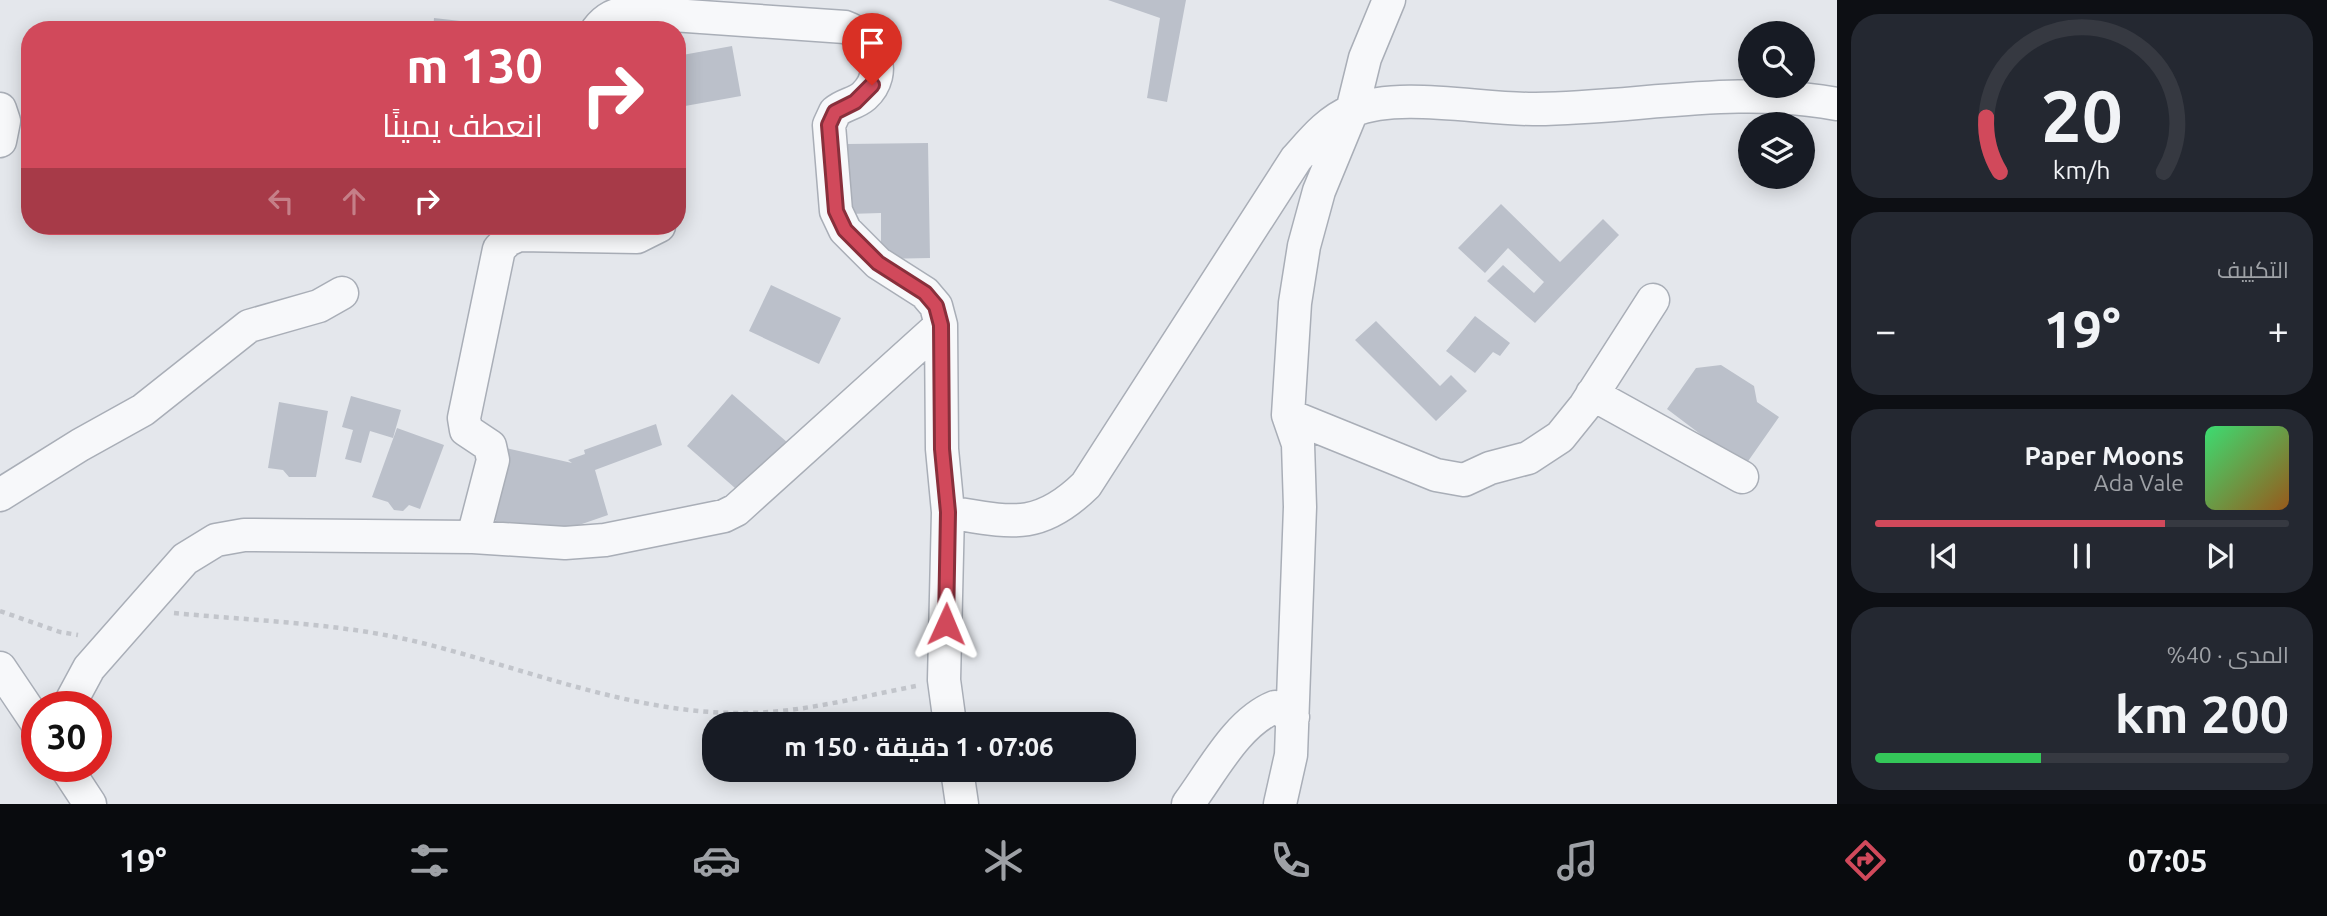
<!DOCTYPE html>
<html lang="ar">
<meta charset="utf-8">
<style>
:root{--surface:#171b24;--page:#242831;--text:#f1f3f6;--muted:#9ea1a6;--line:#363941;--accent:#d1495b}
body{margin:0;font-family:Ubuntu,Cairo,sans-serif;background:var(--page);color:var(--text);direction:rtl;height:100vh;display:flex;flex-direction:column;font-size:26px;white-space:nowrap}
*{box-sizing:border-box;margin:0}
p{font-size:23px;color:var(--muted)}
.icon{flex:none;width:38px;height:38px;fill:none;stroke:currentColor;stroke-width:2;stroke-linecap:round;stroke-linejoin:round}
.map{position:relative;flex:1;overflow:hidden;direction:ltr}
.details{display:flex;flex-direction:column;gap:14px;padding:14px;background:#0d0f14;width:490px}
.details>*{flex:none}
.top-card{position:absolute;left:21px;top:21px;width:665px;height:214px;border-radius:28px;box-shadow:0 4px 18px #0003;direction:rtl;background:#d1495b;color:#fff;overflow:hidden}
.buttons{position:absolute;left:1738px;top:21px;display:grid;gap:14px}
.buttons a{display:grid;place-items:center;width:77px;height:77px;border-radius:50%;background:var(--surface);box-shadow:0 4px 18px #0003;font-size:35px}
.speed{position:absolute;left:21px;top:691px;display:flex;gap:14px;font-size:35px;font-weight:700;text-align:center}
.speed>*{display:grid;place-content:center;width:91px;height:91px;border-radius:50%;background:var(--surface);box-shadow:0 4px 18px #0003;line-height:1}
.speed .limit{border:10px solid #d22;background:#fff;color:#111}
.pin{position:absolute;display:grid;place-items:center;width:60px;height:60px;color:#fff;margin:-72px -30px;border-radius:50% 50% 50% 0;rotate:-45deg;box-shadow:0 0 7px #0007}
.pin .icon{rotate:45deg}
.me{position:absolute;width:77px;margin:-38px;rotate:1deg;stroke-linejoin:round;filter:drop-shadow(0 0 5px #0008)}
.turn{display:flex;align-items:center;gap:24px;height:147px;padding:0 28px;font-size:32px}
.turn .icon{width:91px;height:91px;stroke-width:2.5}
.turn b{display:block;font-size:49px;line-height:60px}
.lanes{display:flex;align-items:center;height:66px;padding:0 28px;background:#0003;justify-content:center;gap:35px;direction:ltr}
.lanes .off{opacity:.35}
.big{font-size:52px;font-weight:700;line-height:1.1}
.details .widget{flex:1;display:flex;flex-direction:column;justify-content:center;gap:10px;min-width:0;padding:0 24px;border-radius:28px;background:var(--page)}
.details .dial{align-items:center;gap:0}
.dial svg{height:182px;overflow:visible;fill:none;stroke:var(--line);stroke-width:7;stroke-linecap:round;text-anchor:middle}
.dial text{fill:var(--text);stroke:none}
.song{display:flex;align-items:center;gap:21px}
.cover{width:84px;height:84px;border-radius:10px;background:linear-gradient(135deg,hsl(140 70% 55%),hsl(30 70% 35%))}
.played{height:7px;border-radius:4px;background:linear-gradient(90deg,var(--accent) 70%,var(--line) 70%)}
.keys{display:flex;justify-content:space-around;direction:ltr}
.heat{display:flex;justify-content:space-between;align-items:center;font-size:38px;direction:ltr}
.charge{height:10px;border-radius:5px;background:linear-gradient(90deg,#34c759 40%,var(--line) 0)}
.trip{position:absolute;left:702px;top:712px;width:434px;height:70px;border-radius:28px;background:var(--surface);box-shadow:0 4px 18px #0003;font-weight:700;line-height:70px;text-align:center;direction:rtl}
.tabs{display:flex;height:112px;justify-content:space-around;align-items:center;background:#090b0e;color:var(--muted)}
.tabs .icon{width:49px;height:49px}
.tabs .active{color:var(--accent)}
.tabs b{font-size:32px;color:var(--text)}
main{display:flex;flex:1;min-height:0}
.map>svg:first-child{display:block}
.building{fill:#bbc0ca}
.lines{fill:none;stroke-linecap:round;stroke-linejoin:round}
.minor-casing{stroke:#a9aeb7;stroke-width:35}
.path{stroke:#c2c5cb;stroke-width:4.5;stroke-dasharray:5 5;stroke-linecap:butt}
.minor{stroke:#f7f8fa;stroke-width:32}
.route-casing{stroke:#882f3b;stroke-width:18}
.route{stroke:#d1495b;stroke-width:12}
</style>
<main>
<section class="details">
<div class="widget dial"><svg viewBox="0 0 100 80">
<path d="M14 69A42 42 0 1 1 86 69"/>
<path d="M14 69A42 42 0 0 1 8 45" stroke="#d1495b"/>
<text x="50" y="56" font-size="32" font-weight="700">20</text>
<text x="50" y="72" font-size="11">km/h</text>
</svg></div>
<div class="widget"><p>التكييف</p>
<div class="heat"><a>−</a><b class="big">19°</b><a>+</a></div>
</div>
<div class="widget">
<div class="song"><i class="cover"></i><div><b>Paper Moons</b><p>Ada Vale</p></div></div>
<div class="played"></div>
<div class="keys"><svg class="icon" aria-label="previous" viewBox="0 0 24 24"><path d="M18 5L8 12l10 7zM5 5v14"/></svg><svg class="icon" aria-label="pause" viewBox="0 0 24 24"><path d="M8 5v14M16 5v14"/></svg><svg class="icon" aria-label="next" viewBox="0 0 24 24"><path d="M6 5l10 7-10 7zM19 5v14"/></svg></div>
</div>
<div class="widget"><p>المدى · 40%</p><b class="big">200 km</b><div class="charge"></div></div>
</section>
<div class="map">
<svg width="1837" height="804" viewBox="0 0 1837 804">
<rect width="100%" height="100%" fill="#e4e7ec"/>
<path class="building" d="M 1108,0 L 1186,0 L 1167,102 L 1147,98 L 1160,18 Z
M 434,18 L 487,24 L 487,30 L 433,30 Z
M 732,46 L 741,96 L 685,106 L 677,56 Z
M 928,143 L 930,258 L 881,259 L 881,213 L 848,214 L 847,144 Z
M 1501,204 L 1560,262 L 1603,219 L 1619,235 L 1535,323 L 1487,281 L 1503,265 L 1534,293 L 1544,282 L 1508,248 L 1485,273 L 1458,248 Z
M 771,285 L 841,318 L 819,364 L 749,331 Z
M 1475,316 L 1510,343 L 1500,356 L 1493,352 L 1475,373 L 1446,351 Z
M 1376,321 L 1440,386 L 1451,375 L 1467,391 L 1436,421 L 1355,340 Z
M 1721,365 L 1754,386 L 1757,402 L 1779,417 L 1744,467 L 1667,409 L 1696,368 Z
M 732,394 L 788,443 L 743,495 L 687,446 Z
M 351,396 L 401,410 L 393,438 L 370,431 L 361,463 L 345,459 L 353,430 L 342,427 Z
M 279,402 L 328,411 L 316,477 L 289,477 L 283,470 L 268,468 Z
M 656,424 L 662,445 L 595,470 L 608,515 L 556,533 L 516,531 L 509,523 L 496,521 L 490,513 L 506,448 L 572,463 L 568,460 L 585,454 L 584,450 Z
M 397,428 L 444,445 L 420,509 L 409,505 L 403,511 L 394,510 L 388,502 L 372,497 Z"/>
<g class="lines">
<g class="minor-casing">
<path id="minor" d="M 597,30 C 606,18 615,14 630,12 L 845,27 C 873,37 890,72 864,96 C 855,104 844,104 835,112 L 829,125 L 836,211 L 845,230 L 878,263 L 925,293 L 936,306 L 941,325 L 942,449 L 948,512 L 944,680 L 950,724
M 0,109 L 4,121 L 0,141
M 1592,394 L 1742,477
M 1288,415 L 1436,475 L 1464,480 L 1490,468 L 1528,458 L 1560,437 L 1585,406 L 1653,300
M 0,495 L 80,445 L 143,410 L 249,326 L 319,306 L 342,293
M 948,512 C 1009,522 1038,532 1086,485 L 1296,159 C 1313,140 1328,121 1352,111 C 1400,91 1482,110 1536,109 C 1637,108 1736,85 1837,104
M 473,537 L 493,460 L 490,446 L 466,430 L 464,418 L 499,249 L 508,240 L 519,235 L 637,237 L 659,226
M 0,668 L 37,723
M 68,707 L 89,668 L 185,559 L 216,540 L 244,535 L 473,537 L 565,543 L 605,540 L 724,516 L 736,510 L 941,325
M 65,766 L 90,804
M 957,770 L 962,804
M 1188,804 C 1212,772 1237,722 1275,707 L 1293,717
M 1280,804 L 1291,755 L 1300,507 L 1298,444 L 1288,415 L 1295,303 L 1304,246 L 1319,191 L 1352,111 L 1365,58 L 1389,0"/>
</g>
<path class="path" d="M 0,611 L 60,632 L 78,635
M 174,613 C 256,621 342,623 422,643 C 527,669 634,714 743,713 C 801,713 859,697 916,686"/>
<use href="#minor" class="minor"/>
</g>
<g class="lines">
<g class="route-casing">
<path id="route" d="M 872,85 L 855,102 L 835,112 L 829,125 L 836,211 L 845,230 L 878,263 L 925,293 L 936,306 L 941,325 L 942,449 L 948,512 L 946,624"/>
</g>
<use href="#route" class="route"/>
</g>
</svg>
<div class="buttons">
<a><svg class="icon" aria-label="search" viewBox="0 0 24 24"><circle cx="10" cy="10" r="6"/><path d="M15 15l6 6"/></svg></a>
<a><svg class="icon" aria-label="layers" viewBox="0 0 24 24"><path d="M12 4l9 5-9 5-9-5zM3 14l9 5 9-5"/></svg></a>
</div>
<div class="speed"><div class="limit">30</div></div>
<div class="pin" style="left:872px;top:85px;background:#d93025"><svg class="icon" aria-label="arrive" viewBox="0 0 24 24"><path d="M6 21V4h12l-3 4 3 4H6"/></svg></div>
<svg class="me" style="left:946px;top:624px" viewBox="-20 -20 40 40"><path d="M0-17L14 15 0 8-14 15z" fill="#d1495b" stroke="#fff" stroke-width="4"/></svg>
<div class="trip">07:06 · 1 دقيقة · 150 m</div>
<div class="top-card">
<div class="turn"><svg class="icon" aria-label="right" viewBox="0 0 24 24"><path d="M7 20v-9h11M14 6l5 5-5 5"/></svg><div><b>130 m</b>انعطف يمينًا</div></div>
<div class="lanes"><svg class="icon off" aria-label="left" viewBox="0 0 24 24"><path d="M17 20v-9H6M10 6l-5 5 5 5"/></svg><svg class="icon off" aria-label="ahead" viewBox="0 0 24 24"><path d="M12 20V5M6 11l6-6 6 6"/></svg><svg class="icon" aria-label="right" viewBox="0 0 24 24"><path d="M7 20v-9h11M14 6l5 5-5 5"/></svg></div>
</div>
</div>
</main>
<nav class="tabs">
<b>07:05</b>
<svg class="icon active" aria-label="directions" viewBox="0 0 24 24"><path d="M12 3l9 9-9 9-9-9zM9 14v-3h6M13 9l2 2-2 2"/></svg>
<svg class="icon" aria-label="music" viewBox="0 0 24 24"><path d="M9 18V5l10-2v13"/><circle cx="6" cy="18" r="3"/><circle cx="16" cy="16" r="3"/></svg>
<svg class="icon" aria-label="phone" viewBox="0 0 24 24"><path d="M5 4h4l2 5-3 2q2 4 5 5l2-3 5 2v4C11 20 4 13 5 4z"/></svg>
<svg class="icon" aria-label="climate" viewBox="0 0 24 24"><path d="M12 3v18M4 7l16 10M4 17L20 7"/></svg>
<svg class="icon" aria-label="car" viewBox="0 0 24 24"><path d="M5 17H2v-5l4-1 3-4h7l3 4 3 1v5h-3M9 17h6M6 11h13"/><circle cx="7" cy="17" r="2"/><circle cx="17" cy="17" r="2"/></svg>
<svg class="icon" aria-label="filters" viewBox="0 0 24 24"><path d="M4 7h16M4 17h16"/><circle cx="9" cy="7" r="2"/><circle cx="15" cy="17" r="2"/></svg>
<b>19°</b>
</nav>
